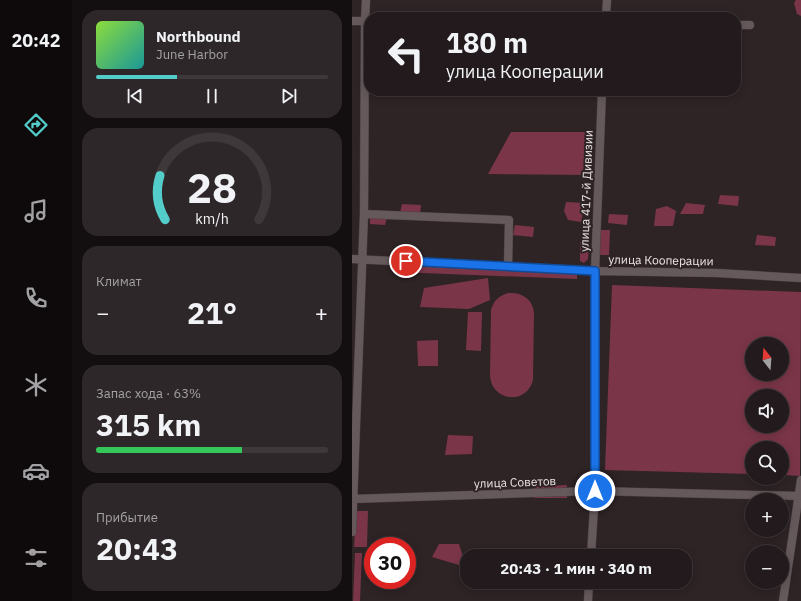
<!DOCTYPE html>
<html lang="ru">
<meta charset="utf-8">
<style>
:root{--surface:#221a1c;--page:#2e2729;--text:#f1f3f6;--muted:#a2a1a3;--line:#3f383b;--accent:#53cdca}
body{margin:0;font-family:"IBM Plex Sans",sans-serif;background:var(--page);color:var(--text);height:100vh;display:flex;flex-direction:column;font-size:15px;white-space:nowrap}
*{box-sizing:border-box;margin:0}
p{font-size:13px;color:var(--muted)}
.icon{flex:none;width:22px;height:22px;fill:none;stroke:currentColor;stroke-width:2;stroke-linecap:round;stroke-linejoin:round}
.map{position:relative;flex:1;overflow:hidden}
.drawer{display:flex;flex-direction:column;gap:10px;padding:10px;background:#130e0f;width:280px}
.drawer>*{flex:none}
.banner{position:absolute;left:12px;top:12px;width:377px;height:84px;border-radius:16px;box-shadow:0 2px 10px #0003,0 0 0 1px var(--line);background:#221a1c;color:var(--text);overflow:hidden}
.needle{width:26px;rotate:343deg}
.tools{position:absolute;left:393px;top:337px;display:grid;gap:8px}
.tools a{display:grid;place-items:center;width:44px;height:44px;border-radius:50%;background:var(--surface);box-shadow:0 2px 10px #0003,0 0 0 1px var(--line);font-size:20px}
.speed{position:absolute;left:12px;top:537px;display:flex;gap:8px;font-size:20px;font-weight:700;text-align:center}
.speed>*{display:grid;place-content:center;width:52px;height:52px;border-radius:50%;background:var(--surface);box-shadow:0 2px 10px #0003,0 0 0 1px var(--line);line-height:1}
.speed .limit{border:6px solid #d22;background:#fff;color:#111}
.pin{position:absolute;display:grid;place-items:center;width:34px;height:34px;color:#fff;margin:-17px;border:2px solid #fff;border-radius:50%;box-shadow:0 1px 4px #0007}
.me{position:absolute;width:44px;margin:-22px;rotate:0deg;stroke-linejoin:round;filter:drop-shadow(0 0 3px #0008)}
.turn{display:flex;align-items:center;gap:14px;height:84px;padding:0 16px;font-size:18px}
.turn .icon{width:52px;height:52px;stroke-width:2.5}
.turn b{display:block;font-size:28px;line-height:34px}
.big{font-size:30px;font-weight:700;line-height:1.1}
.drawer .tile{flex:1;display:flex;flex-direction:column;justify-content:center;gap:6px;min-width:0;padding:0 14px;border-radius:16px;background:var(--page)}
.drawer .dial{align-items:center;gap:0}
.dial svg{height:104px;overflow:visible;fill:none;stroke:var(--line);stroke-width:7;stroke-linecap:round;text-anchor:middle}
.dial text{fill:var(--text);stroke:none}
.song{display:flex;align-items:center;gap:12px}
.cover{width:48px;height:48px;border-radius:6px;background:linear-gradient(135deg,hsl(90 70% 55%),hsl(180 70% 35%))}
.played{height:4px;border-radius:2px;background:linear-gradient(90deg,var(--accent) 35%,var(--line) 35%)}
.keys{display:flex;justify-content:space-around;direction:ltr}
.heat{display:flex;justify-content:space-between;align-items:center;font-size:22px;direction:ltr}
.charge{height:6px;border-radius:3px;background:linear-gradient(90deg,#34c759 63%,var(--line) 0)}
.trip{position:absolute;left:108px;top:549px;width:232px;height:40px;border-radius:16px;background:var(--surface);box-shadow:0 2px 10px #0003,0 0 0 1px var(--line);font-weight:700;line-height:40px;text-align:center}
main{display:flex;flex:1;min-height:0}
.dock{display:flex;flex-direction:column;width:72px;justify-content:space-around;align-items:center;background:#0e0a0b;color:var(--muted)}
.dock .icon{width:28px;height:28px}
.dock .selected{color:var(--accent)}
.dock b{font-size:18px;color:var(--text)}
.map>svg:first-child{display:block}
.green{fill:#7a3648;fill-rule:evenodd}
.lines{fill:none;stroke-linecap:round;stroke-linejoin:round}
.minor-casing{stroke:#494143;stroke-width:9}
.minor{stroke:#65595b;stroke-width:8}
.route-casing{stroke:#114b97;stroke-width:10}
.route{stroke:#1a73e8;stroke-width:7}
.labels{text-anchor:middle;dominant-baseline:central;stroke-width:4;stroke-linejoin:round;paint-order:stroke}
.street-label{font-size:12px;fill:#ece4e6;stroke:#2e2325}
</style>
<main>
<nav class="dock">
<b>20:42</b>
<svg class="icon selected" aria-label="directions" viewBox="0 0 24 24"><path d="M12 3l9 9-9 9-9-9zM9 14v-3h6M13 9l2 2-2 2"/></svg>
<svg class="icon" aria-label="music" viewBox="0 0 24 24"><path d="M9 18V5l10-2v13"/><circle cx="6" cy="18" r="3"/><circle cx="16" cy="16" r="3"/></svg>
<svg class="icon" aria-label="phone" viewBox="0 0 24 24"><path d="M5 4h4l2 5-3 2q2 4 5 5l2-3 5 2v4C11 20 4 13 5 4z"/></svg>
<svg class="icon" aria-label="climate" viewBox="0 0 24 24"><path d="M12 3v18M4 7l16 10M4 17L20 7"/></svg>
<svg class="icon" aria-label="car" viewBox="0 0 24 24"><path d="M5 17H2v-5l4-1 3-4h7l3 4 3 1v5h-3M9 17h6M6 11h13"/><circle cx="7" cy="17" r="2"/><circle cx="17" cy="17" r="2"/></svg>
<svg class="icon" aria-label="filters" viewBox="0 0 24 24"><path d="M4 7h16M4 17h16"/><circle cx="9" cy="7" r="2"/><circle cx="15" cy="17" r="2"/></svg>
</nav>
<section class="drawer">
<div class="tile">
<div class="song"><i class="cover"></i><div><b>Northbound</b><p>June Harbor</p></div></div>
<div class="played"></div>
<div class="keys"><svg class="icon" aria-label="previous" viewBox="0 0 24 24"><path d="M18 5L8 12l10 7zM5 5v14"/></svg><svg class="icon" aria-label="pause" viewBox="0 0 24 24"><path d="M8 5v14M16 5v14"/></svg><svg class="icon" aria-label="next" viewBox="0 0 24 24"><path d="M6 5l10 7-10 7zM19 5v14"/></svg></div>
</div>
<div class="tile dial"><svg viewBox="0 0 100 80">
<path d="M14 69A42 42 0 1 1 86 69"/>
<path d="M14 69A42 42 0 0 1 10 35" stroke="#53cdca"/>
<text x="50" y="56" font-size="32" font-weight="700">28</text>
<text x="50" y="72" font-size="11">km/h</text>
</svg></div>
<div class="tile"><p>Климат</p>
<div class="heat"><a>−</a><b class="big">21°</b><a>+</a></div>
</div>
<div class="tile"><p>Запас хода · 63%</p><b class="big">315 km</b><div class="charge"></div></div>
<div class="tile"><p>Прибытие</p><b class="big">20:43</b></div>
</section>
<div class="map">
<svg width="449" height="601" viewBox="0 0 449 601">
<rect width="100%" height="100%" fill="#2e2325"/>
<path class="green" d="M 444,0 L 449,0 L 449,16 L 445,14 L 442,3 Z
M 159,132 L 233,132 L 238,175 L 136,174 Z
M 368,195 L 387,196 L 386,206 L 366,204 Z
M 214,202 L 233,203 L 229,222 L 216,220 L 212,211 Z
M 334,203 L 353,205 L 351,214 L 328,214 Z
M 50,204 L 69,205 L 68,215 L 48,213 Z
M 315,206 L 324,211 L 321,226 L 302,226 L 304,209 Z
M 257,214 L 276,215 L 275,225 L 256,223 Z
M 18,216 L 35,217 L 33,225 L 18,224 Z
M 163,225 L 182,227 L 181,237 L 161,235 Z
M 249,230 L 258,230 L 257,255 L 247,255 Z
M 405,235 L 424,237 L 423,246 L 403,245 Z
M 228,242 L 237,243 L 236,259 L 232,263 L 228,261 Z
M 47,264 L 225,273 L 225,279 L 45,272 Z
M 136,278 L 138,300 L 117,309 L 68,307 L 72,288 Z
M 260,285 L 449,292 L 448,476 L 430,475 L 430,448 L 400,448 L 400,474 L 253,470 ZM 400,344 L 430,344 L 430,374 L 400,374 ZM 400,396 L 430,396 L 430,426 L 400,426 Z
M 156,293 C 170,292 181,299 182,313 L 181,380 C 175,405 140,402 138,376 L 139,310 C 142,300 147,296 156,293 Z
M 116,312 L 130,312 L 129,351 L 114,350 Z
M 86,340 L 86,366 L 66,366 L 65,341 Z
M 96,435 L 121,436 L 120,454 L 93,455 Z
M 215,485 L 214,490 L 181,491 L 181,487 Z
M 215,494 L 215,498 L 182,498 L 182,495 Z
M 4,511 L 16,511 L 15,547 L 2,547 Z
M 87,544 L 107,544 L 114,567 L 80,557 Z
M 3,553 L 10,553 L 8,601 L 1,601 Z"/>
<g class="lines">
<g class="minor-casing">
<path id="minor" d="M 254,17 L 255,0
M 0,21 L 17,21
M 384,25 L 398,25
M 12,214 L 157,220 L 156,267
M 0,259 L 243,271 L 365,273 L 449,278
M 0,499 L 243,491 L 447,496
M 0,532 L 12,214 L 13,21 L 14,0
M 239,556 L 243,491 L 243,271 L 250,91
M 236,601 L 237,582
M 431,601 L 449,480"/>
</g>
<use href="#minor" class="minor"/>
</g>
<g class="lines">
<g class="route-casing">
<path id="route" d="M 54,261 L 243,271 L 243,491"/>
</g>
<use href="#route" class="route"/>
</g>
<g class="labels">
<g class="street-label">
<text transform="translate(234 191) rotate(-88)">улица 417-й Дивизии</text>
<text transform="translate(309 260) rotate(1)">улица Кооперации</text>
<text transform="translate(163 482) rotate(-2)">улица Советов</text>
</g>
</g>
</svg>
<div class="tools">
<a><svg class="needle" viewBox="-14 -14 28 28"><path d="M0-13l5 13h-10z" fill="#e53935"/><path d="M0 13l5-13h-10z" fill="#a2a1a3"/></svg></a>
<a><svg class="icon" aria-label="sound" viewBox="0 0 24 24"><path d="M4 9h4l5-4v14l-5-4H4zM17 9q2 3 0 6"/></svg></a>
<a><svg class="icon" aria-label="search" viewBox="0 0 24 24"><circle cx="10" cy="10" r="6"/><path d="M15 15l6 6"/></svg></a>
<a>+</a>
<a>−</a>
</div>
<div class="speed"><div class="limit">30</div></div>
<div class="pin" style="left:54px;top:261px;background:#d93025"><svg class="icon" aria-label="arrive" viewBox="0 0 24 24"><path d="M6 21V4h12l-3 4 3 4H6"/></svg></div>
<svg class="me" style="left:243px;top:491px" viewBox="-20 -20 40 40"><circle r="17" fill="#1a73e8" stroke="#fff" stroke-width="3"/><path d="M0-11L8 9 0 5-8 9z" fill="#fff"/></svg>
<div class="trip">20:43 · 1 мин · 340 m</div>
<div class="banner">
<div class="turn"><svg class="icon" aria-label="left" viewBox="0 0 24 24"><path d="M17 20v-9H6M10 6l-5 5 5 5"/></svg><div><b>180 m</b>улица Кооперации</div></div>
</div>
</div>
</main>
